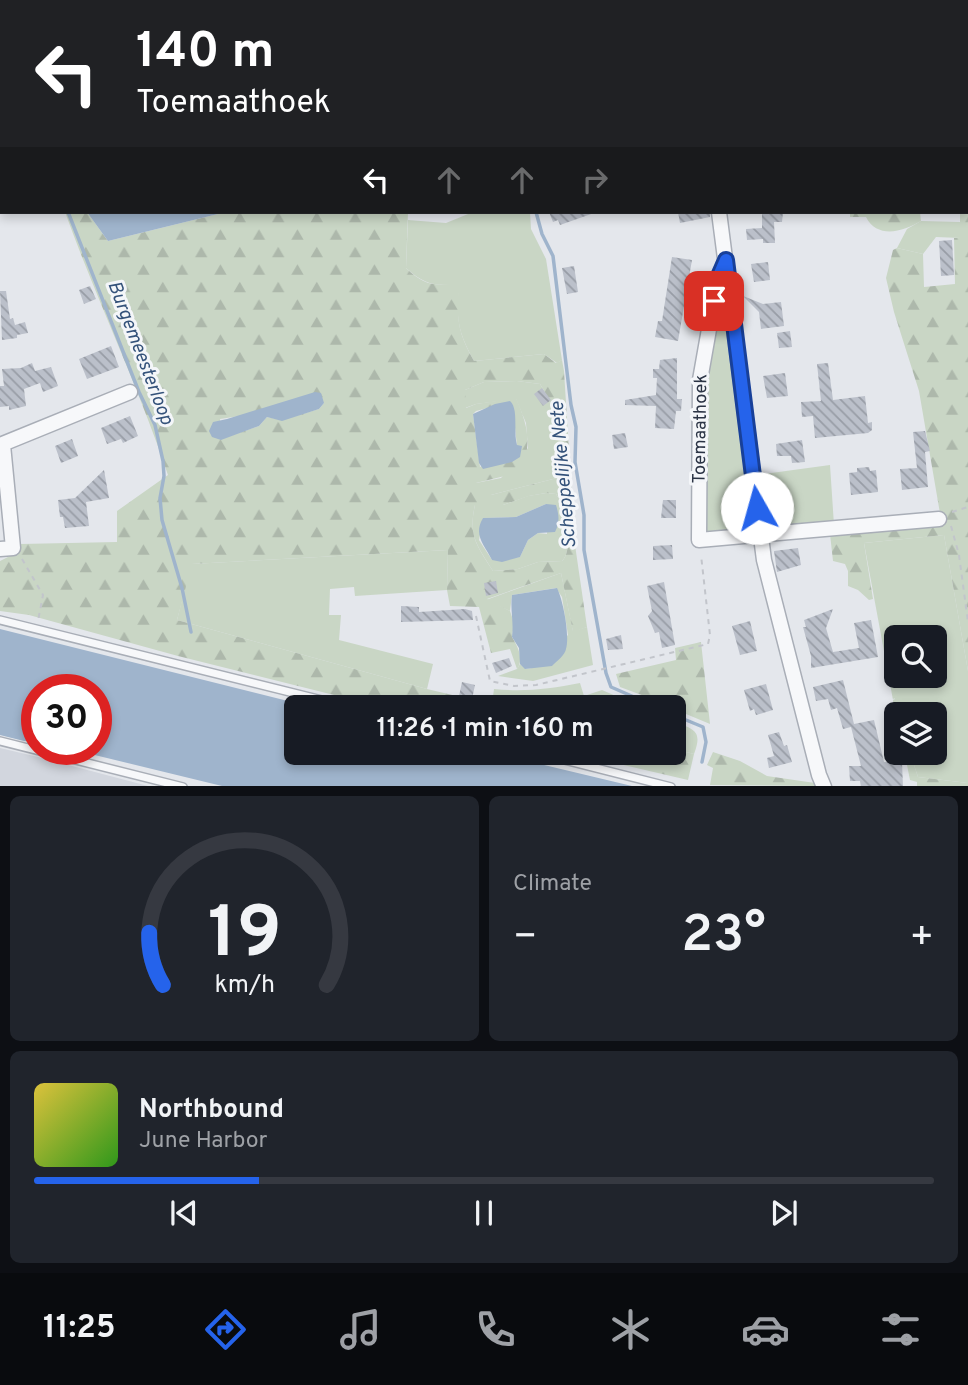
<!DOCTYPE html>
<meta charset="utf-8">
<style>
:root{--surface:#171b24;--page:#20242c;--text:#f1f3f6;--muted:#9ea1a6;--line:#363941;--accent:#2563eb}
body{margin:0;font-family:Overpass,sans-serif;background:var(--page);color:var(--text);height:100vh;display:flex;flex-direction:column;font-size:26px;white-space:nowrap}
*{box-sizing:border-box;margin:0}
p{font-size:23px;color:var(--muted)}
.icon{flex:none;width:38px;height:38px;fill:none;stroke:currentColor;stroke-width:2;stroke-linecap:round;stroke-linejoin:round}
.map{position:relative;height:786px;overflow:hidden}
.details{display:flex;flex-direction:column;gap:10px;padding:10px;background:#0d0f14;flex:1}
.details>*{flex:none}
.top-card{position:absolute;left:0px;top:0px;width:970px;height:214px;box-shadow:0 4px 10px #0003;background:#202124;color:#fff;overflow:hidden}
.controls{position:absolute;left:884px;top:625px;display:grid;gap:14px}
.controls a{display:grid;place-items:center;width:63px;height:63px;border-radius:10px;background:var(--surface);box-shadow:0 4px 10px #0003;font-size:35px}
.speed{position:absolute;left:21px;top:674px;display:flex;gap:14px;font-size:35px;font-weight:700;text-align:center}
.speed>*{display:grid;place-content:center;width:91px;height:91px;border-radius:50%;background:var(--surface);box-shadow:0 4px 10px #0003;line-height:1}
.speed .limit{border:10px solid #d22;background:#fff;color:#111}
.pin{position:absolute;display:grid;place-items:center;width:60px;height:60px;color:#fff;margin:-30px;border-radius:14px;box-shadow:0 4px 10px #0006}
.me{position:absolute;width:77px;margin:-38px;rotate:353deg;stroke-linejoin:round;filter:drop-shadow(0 0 5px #0008)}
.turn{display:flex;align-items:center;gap:24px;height:147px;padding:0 21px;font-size:32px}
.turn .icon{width:91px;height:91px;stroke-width:2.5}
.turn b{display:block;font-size:49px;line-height:60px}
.lanes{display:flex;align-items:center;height:66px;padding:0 21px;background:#0003;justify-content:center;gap:35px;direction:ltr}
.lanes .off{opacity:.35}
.big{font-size:52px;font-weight:600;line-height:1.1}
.details .tile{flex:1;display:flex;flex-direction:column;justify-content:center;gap:10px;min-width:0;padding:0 24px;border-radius:10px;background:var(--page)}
.details .dial{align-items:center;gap:0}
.dial svg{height:182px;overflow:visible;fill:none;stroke:var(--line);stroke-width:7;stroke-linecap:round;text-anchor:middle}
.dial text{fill:var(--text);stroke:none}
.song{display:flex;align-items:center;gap:21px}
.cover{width:84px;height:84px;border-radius:10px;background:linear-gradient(135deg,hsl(50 70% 55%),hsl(110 70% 35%))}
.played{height:7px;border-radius:4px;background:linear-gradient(90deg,var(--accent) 25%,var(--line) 25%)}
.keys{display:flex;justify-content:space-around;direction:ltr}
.heat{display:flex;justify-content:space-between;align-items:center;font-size:38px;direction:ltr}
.details .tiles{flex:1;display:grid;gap:10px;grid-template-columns:1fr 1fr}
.tile:last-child{grid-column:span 2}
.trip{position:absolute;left:284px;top:695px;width:402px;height:70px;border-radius:10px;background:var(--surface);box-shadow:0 4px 10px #0003;font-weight:600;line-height:70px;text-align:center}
.tabs{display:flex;height:112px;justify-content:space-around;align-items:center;background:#090b0e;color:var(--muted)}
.tabs .icon{width:49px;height:49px}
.tabs .active{color:var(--accent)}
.tabs b{font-size:32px;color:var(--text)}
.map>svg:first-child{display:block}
.built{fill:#d2d6de}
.green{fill:#c9d6c5;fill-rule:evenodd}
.forest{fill:url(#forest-firs);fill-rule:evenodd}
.water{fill:#9fb4cc}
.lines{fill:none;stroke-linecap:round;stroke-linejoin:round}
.stream{stroke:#9fb4cc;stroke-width:3.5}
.building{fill:url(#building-back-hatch)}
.lane-casing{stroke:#a9aeb7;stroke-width:10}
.street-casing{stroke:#a9aeb7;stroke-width:17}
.path{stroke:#c2c5cb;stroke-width:2;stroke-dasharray:5 5;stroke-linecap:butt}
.lane{stroke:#f7f8fa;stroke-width:7}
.street{stroke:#f7f8fa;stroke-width:14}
.route-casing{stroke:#184099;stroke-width:18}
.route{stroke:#2563eb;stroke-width:12}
.labels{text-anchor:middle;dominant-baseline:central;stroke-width:6;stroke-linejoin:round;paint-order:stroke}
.street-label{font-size:18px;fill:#2b3445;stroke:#f4f6f9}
.water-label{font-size:19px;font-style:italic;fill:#34527a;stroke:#f4f6f9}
</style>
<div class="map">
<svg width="968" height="787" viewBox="0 0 968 787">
<defs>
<pattern id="forest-firs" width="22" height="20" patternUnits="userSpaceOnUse" patternTransform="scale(1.75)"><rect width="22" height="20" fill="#c9d6c5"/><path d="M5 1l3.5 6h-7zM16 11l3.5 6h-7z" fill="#adb8ab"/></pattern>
<pattern id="building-back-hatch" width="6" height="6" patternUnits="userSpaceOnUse" patternTransform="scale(1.75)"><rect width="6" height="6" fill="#bbc0ca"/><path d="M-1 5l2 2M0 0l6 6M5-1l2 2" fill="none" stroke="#989da6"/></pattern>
</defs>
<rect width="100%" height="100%" fill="#e4e7ec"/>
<path class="built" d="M 0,748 L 38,757 L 148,786 L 0,786 Z"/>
<path class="green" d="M 473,212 L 530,212 L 531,229 L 546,259 L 562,360 L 557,363 L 544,354 L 474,361 C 457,331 456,317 459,284 C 434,286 425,285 406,268 L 408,220 L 446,223 Z
M 921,221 L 960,222 L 960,238 L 936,237 L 923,254 L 897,248 L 907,229 Z
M 722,299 L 725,299 L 752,523 L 747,531 L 714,535 L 706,531 L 704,521 L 703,403 L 719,300 Z
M 517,381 L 540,384 C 559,413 559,441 559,474 L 557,478 L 491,495 L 476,495 L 476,483 L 501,478 L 528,448 L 526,423 L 516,399 L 476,404 L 465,408 L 465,390 L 484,382 Z
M 830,465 L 834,525 L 771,530 L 766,525 L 757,475 Z
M 546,493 L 556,494 C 559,499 563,504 564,510 C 568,523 572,551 562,561 L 538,562 L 518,569 L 493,571 C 477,545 468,536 475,505 L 503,505 L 528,496 ZM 546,504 L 547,534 L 538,533 L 528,540 L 520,557 L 492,560 L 479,540 L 483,518 L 516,517 Z
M 944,535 L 968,671 L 968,783 L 918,777 L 910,753 L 934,752 L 934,714 L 903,714 L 903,709 L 894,698 L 893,700 L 864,543 ZM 896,637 L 934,637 L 934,676 L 896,676 Z
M 448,550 L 447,590 L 355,596 L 354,587 L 330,589 L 329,615 L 341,615 L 339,640 L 433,664 L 427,689 L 177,620 L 191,564 Z
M 561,573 L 573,631 L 587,627 L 593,665 L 533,681 L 498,676 L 517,669 L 520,664 L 526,669 L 532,668 L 568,635 L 562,597 L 556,588 L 512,595 L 510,611 L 486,600 Z
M 580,683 L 584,696 L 602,690 L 641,707 L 503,707 L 492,704 L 494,689 C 524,692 550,689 580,683 Z
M 674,721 C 694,730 703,730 694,754 L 674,749 Z"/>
<path class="forest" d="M 904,0 L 968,0 L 968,671 L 944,535 L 864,543 L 873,599 L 869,600 L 858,590 L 848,586 L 848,571 L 845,564 L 833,561 L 830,534 L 942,525 L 919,391 L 894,312 L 886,278 L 893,250 L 897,248 L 923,254 L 924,287 L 955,284 L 954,238 L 960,238 L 960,212 L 968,212 L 968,2 Z
M 65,212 L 87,212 L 108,241 L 226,212 L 408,212 L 406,268 C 425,286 434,286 460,283 C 456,317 457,331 474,361 L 544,354 L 556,363 L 562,360 L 564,371 L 575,545 L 587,627 L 573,632 L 561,573 L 487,599 L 510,611 L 514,623 L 512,637 C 518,647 524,659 517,669 L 510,649 L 491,653 L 479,607 L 450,606 L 447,590 L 448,550 L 192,564 L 177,620 L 427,689 L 503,707 L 382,707 L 178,656 L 29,615 L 0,611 L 0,561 L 18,552 L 20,544 L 117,542 L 117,511 L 168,475 C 138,385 97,301 65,212 ZM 517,381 L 540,384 C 558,412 559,442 559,474 L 557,478 L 491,495 L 476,495 L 476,483 L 521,472 C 532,443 528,426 516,398 L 476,404 L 466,408 L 465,390 L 484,382 ZM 324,403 L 319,409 L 282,420 L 267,417 L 259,426 L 221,439 L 220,419 ZM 491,407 L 514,418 L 517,446 L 480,467 L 473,414 L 476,411 ZM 546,493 L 556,494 C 559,499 563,504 564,510 C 568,523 572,551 562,561 L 538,562 L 518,569 L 493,571 C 477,546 468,536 475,505 L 503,505 L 529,496 Z
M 850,212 L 920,212 L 921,221 C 903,232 877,239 866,217 L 850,217 Z
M 701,642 L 710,724 L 674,709 L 674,707 L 620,687 L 616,674 L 676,660 L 675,648 Z
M 897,698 L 903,714 L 896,714 L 896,752 L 910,753 L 918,777 L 968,783 L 968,786 L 917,786 L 917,782 L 910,780 L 906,760 L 889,762 L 887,750 L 895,748 L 893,700 Z
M 674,749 L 694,754 L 688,780 L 572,753 L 674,752 Z
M 713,752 L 740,761 L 767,776 L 815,783 L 816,786 L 710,785 L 713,768 L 707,765 Z"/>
<path class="water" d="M 87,212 L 226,212 L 108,241 Z
M 315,392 L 321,393 L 324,403 L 319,409 L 282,421 L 267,417 L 259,426 L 221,440 L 212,437 L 209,431 L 213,422 L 227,419 Z
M 510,401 C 519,409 513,432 517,445 L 522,446 L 520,457 L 512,462 L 483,469 L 479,463 L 473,414 L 495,404 Z
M 546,504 L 556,505 C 559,515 560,522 555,532 L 538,533 L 528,540 L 520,557 L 502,562 L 492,560 C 484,544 473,535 483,518 L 516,517 Z
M 557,588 C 563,600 570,635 566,649 C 565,655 557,661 552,666 L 525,669 L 520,664 L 519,648 L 512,637 C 514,622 510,610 512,595 Z
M 0,629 L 312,707 L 296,707 L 296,752 L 494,753 L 632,786 L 222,786 L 70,749 L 96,749 L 96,690 L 37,690 L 37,741 L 24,741 L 0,735 Z"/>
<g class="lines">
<path class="stream" d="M 5,0 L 5,2
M 577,2 L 578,0
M 68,212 L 139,392 L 155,425 L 163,461 L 164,476 L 160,498 L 162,520 L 182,588 L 191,632
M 536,212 L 542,234 L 553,256 L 571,405 L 576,427 L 575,462 L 584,515 L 584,550 L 606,673 L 611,687 L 657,707
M 674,715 L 703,727 L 706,742 L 702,762"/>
</g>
<path class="building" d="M 549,212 L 594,212 L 594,213 L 560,225 L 558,220 L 553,222 Z
M 678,212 L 710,212 L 710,217 L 680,223 Z
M 762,212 L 783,212 L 782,222 L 774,222 L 775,243 L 763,243 L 763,239 L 747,240 L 746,229 L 762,228 Z
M 952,240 L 954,275 L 941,276 L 939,241 Z
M 672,257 L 692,260 L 678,341 L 655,337 L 658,321 L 662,321 Z
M 768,262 L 770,280 L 754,282 L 751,264 Z
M 574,266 L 578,292 L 567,294 L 562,268 Z
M 90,286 L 96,299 L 84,304 L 79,290 Z
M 0,291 L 6,291 L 10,319 L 13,318 L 15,325 L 25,322 L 28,333 L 17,335 L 17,338 L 2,340 Z
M 743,296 L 763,304 L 781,302 L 784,326 L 761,329 L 759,312 Z
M 790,331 L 792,347 L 779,348 L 777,333 Z
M 111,346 L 119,367 L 87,379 L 79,359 Z
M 677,358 L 677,399 L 682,399 L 681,411 L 676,411 L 674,429 L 655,428 L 656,406 L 625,405 L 625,400 L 656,395 L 657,378 L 653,378 L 653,369 L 659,369 L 660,360 Z
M 32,363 L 35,371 L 51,367 L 58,386 L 43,392 L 40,383 L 24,389 L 26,406 L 9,410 L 9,406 L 0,407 L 0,386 L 4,386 L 2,369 L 21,368 Z
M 828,363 L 833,400 L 865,396 L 868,423 L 872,422 L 872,430 L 868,433 L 815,438 L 813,416 L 802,417 L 801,402 L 821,401 L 817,364 Z
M 785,373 L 788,396 L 767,398 L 763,376 Z
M 542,388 L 551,400 L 543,406 L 534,394 Z
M 130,416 L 138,436 L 123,443 L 121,439 L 107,444 L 101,428 Z
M 925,431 L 930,451 L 925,452 L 928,487 L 902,490 L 900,469 L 917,468 L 913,432 Z
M 625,433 L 628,447 L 614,449 L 612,435 Z
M 72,439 L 78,456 L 61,463 L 55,446 Z
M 802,440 L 805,462 L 792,463 L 791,456 L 777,456 L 776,444 Z
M 869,467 L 870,471 L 876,470 L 878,492 L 851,495 L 849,473 L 857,472 L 857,468 Z
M 104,470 L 109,498 L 86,502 L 89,526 L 65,528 L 63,517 L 60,517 L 58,500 L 75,498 Z
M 663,500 L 676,500 L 676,518 L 661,518 Z
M 672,545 L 673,559 L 653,560 L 653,546 Z
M 798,548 L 801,565 L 777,572 L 774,551 Z
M 496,581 L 498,593 L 486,596 L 484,583 Z
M 664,582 L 675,645 L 662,648 L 659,632 L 655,633 L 648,616 L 652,611 L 647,586 Z
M 401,606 L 419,607 L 419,612 L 465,609 L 472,611 L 473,620 L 401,622 Z
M 833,609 L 826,628 L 833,652 L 859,648 L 854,623 L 871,620 L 878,657 L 811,668 L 811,656 L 803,627 L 806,627 L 804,620 Z
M 750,621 L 757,651 L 740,655 L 732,626 Z
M 621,635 L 623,649 L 608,650 L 606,639 Z
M 509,658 L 512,666 L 496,673 L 492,663 Z
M 843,680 L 854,724 L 874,720 L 884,762 L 902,762 L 903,787 L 861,787 L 860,781 L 850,781 L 849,766 L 861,766 L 851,727 L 843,729 L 837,708 L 831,710 L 828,699 L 816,701 L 813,687 Z
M 462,682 L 475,685 L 472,699 L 459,696 Z
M 766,684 L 773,710 L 756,715 L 754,709 L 750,711 L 744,690 Z
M 779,732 L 784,746 L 787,745 L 792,762 L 769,768 L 767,758 L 774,756 L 768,735 Z"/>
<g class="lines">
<g class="lane-casing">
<path id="lane" d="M 0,620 L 350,707
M 0,741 L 183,787
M 533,752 L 671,787"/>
</g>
<g class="street-casing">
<path id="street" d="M 679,0 L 680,2
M 719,212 L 764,560 L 819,775 L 824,787
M 724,264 L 714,301 L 700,380 L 699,540 L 939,519
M 0,445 L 130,392
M 0,549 L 13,548 L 3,445"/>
</g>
<path class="path" d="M 952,512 L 968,507
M 951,526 L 959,555 L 968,622
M 22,559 L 43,595 L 38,621
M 476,616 L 490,681 L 514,686 L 536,685 L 708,644 L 710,635 L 701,555"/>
<use href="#lane" class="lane"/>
<use href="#street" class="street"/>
</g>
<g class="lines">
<g class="route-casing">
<path id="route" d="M 714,301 L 719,276 L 726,260 L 757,508"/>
</g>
<use href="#route" class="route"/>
</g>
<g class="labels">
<g class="street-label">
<text transform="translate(701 429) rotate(-89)">Toemaathoek</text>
</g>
<g class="water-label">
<text transform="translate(140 353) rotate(69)">Burgemeesterloop</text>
<text transform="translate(564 475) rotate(-95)">Scheppelijke Nete</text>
</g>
</g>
</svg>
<div class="controls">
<a><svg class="icon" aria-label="search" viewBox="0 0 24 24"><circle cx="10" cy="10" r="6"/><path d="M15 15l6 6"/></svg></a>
<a><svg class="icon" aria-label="layers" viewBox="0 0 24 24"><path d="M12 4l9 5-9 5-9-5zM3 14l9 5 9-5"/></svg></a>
</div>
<div class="speed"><div class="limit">30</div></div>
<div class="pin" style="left:714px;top:301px;background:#d93025"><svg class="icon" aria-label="arrive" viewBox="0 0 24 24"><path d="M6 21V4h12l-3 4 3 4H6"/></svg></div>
<svg class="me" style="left:757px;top:508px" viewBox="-20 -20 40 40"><circle r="19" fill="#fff"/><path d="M0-13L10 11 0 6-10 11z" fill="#2563eb"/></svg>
<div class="trip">11:26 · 1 min · 160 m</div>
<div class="top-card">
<div class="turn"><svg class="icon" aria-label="left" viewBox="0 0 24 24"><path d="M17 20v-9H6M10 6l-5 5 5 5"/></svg><div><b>140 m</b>Toemaathoek</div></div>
<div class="lanes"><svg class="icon" aria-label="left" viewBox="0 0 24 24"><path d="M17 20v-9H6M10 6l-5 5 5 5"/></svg><svg class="icon off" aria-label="ahead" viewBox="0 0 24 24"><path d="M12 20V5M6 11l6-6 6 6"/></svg><svg class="icon off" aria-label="ahead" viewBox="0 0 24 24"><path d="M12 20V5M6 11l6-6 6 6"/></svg><svg class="icon off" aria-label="right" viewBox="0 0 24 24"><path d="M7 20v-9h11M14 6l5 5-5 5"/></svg></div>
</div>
</div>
<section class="details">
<div class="tiles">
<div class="tile dial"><svg viewBox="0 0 100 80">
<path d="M14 69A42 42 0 1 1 86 69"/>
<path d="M14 69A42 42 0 0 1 8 46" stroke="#2563eb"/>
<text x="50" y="56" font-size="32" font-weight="700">19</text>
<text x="50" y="72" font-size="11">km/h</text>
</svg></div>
<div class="tile"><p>Climate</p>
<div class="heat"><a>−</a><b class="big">23°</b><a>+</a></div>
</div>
<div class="tile">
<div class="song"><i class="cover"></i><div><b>Northbound</b><p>June Harbor</p></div></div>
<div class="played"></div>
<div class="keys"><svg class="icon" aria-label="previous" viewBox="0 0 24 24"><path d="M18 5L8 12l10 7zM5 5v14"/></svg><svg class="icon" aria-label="pause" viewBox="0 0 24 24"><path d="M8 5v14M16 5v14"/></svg><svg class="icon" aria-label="next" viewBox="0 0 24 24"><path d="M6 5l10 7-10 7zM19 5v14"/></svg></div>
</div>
</div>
</section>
<nav class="tabs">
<b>11:25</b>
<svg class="icon active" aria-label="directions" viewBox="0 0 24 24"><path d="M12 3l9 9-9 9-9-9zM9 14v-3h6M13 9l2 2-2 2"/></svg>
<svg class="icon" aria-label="music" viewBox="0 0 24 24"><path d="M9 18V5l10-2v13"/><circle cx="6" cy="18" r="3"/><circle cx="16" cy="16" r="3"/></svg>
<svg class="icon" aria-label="phone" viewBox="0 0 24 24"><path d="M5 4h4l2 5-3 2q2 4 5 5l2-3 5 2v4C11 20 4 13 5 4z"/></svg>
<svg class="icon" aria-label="climate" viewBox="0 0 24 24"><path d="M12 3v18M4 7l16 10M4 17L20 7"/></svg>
<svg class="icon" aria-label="car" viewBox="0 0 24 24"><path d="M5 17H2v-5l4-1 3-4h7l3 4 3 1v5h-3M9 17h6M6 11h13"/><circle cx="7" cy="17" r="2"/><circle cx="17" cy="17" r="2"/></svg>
<svg class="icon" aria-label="filters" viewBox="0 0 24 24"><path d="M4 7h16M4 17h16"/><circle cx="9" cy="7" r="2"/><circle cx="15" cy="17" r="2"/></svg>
</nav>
